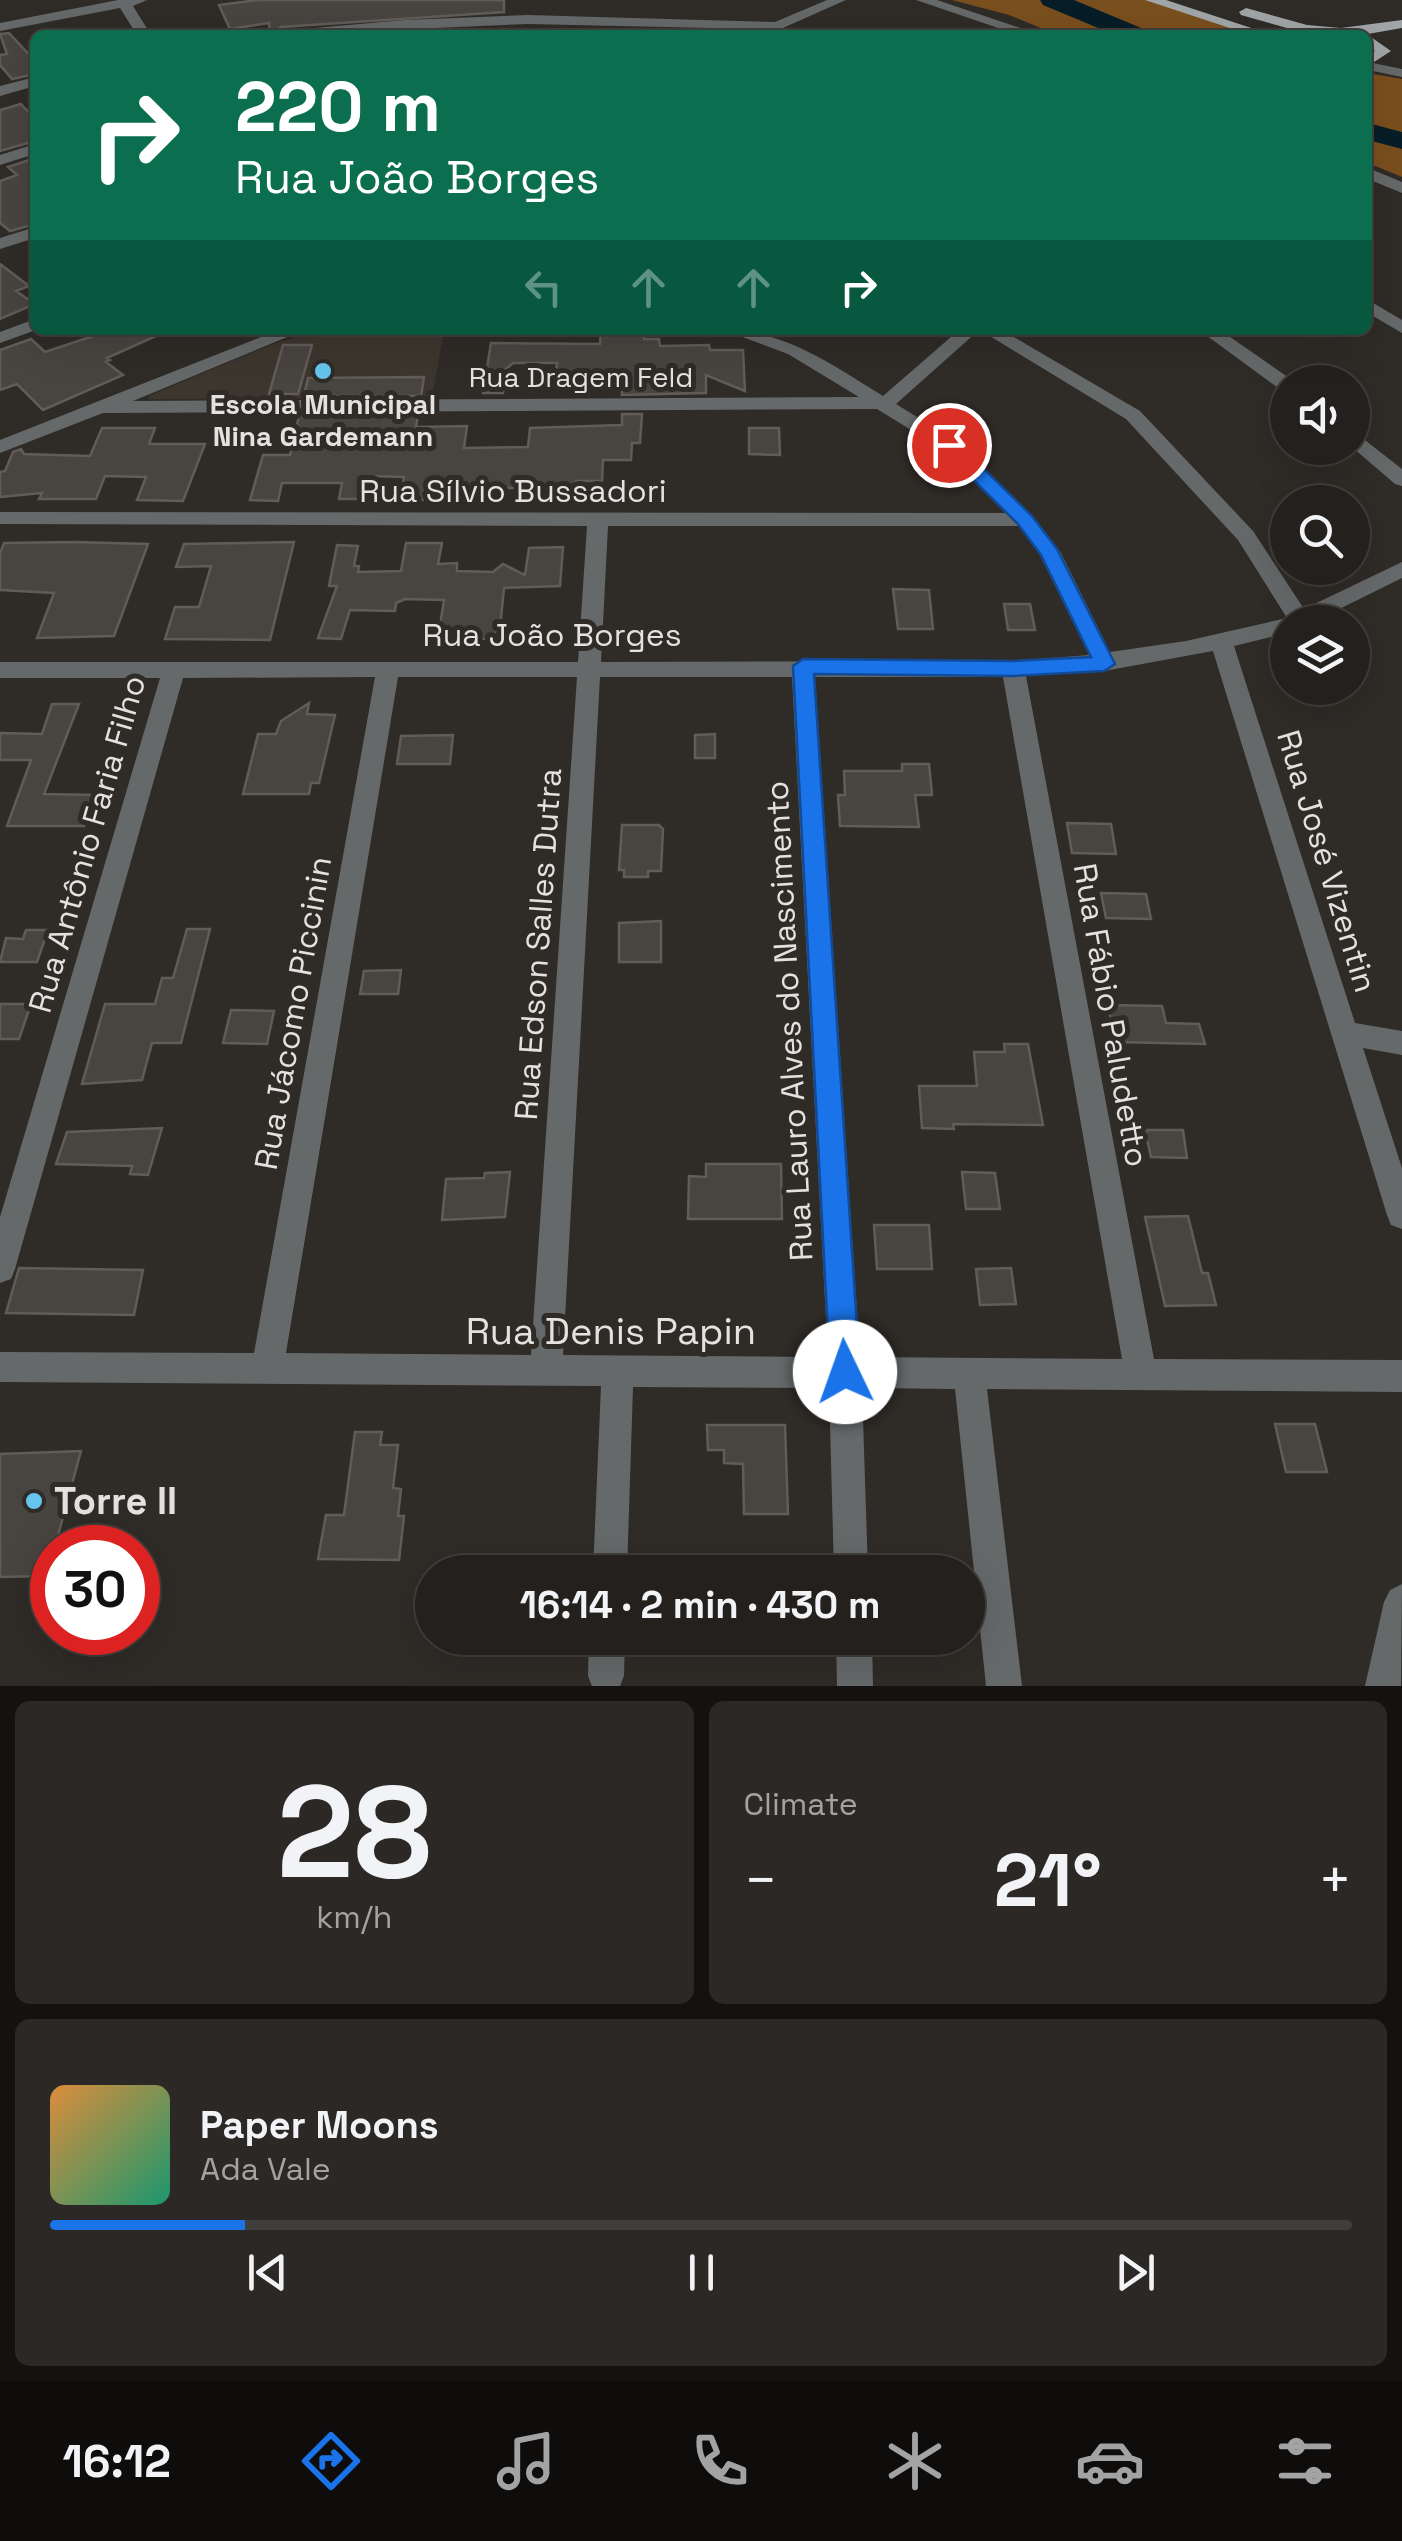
<!DOCTYPE html>
<meta charset="utf-8">
<style>
:root{--surface:#23201d;--page:#2b2826;--text:#f1f3f6;--muted:#a3a3a4;--line:#403e3b;--accent:#1a73e8}
body{margin:0;font-family:"Space Grotesk",sans-serif;background:var(--page);color:var(--text);height:100vh;display:flex;flex-direction:column;font-size:38px;white-space:nowrap}
*{box-sizing:border-box;margin:0}
p{font-size:32px;color:var(--muted)}
.icon{flex:none;width:55px;height:55px;fill:none;stroke:currentColor;stroke-width:2;stroke-linecap:round;stroke-linejoin:round}
.map{position:relative;height:1686px;overflow:hidden}
.sheet{display:flex;flex-direction:column;gap:15px;padding:15px;background:#131210;flex:1}
.sheet>*{flex:none}
.hud{position:absolute;left:30px;top:30px;width:1342px;height:305px;border-radius:15px;box-shadow:0 10px 40px #0002,0 0 0 2px var(--line);background:#0b6e4f;color:#fff;overflow:hidden}
.buttons{position:absolute;left:1270px;top:365px;display:grid;gap:20px}
.buttons a{display:grid;place-items:center;width:100px;height:100px;border-radius:50%;background:var(--surface);box-shadow:0 10px 40px #0002,0 0 0 2px var(--line);font-size:50px}
.speed{position:absolute;left:30px;top:1525px;display:flex;gap:20px;font-size:50px;font-weight:700;text-align:center}
.speed>*{display:grid;place-content:center;width:130px;height:130px;border-radius:50%;background:var(--surface);box-shadow:0 10px 40px #0002,0 0 0 2px var(--line);line-height:1}
.speed .limit{border:15px solid #d22;background:#fff;color:#111}
.pin{position:absolute;display:grid;place-items:center;width:85px;height:85px;color:#fff;margin:-42px;border:5px solid #fff;border-radius:50%;box-shadow:0 2px 10px #0007}
.me{position:absolute;width:110px;margin:-55px;rotate:357deg;stroke-linejoin:round;filter:drop-shadow(0 0 8px #0008)}
.turn{display:flex;align-items:center;gap:35px;height:210px;padding:0 40px;font-size:45px}
.turn .icon{width:130px;height:130px;stroke-width:2.5}
.turn b{display:block;font-size:70px;line-height:85px}
.lanes{display:flex;align-items:center;height:95px;padding:0 40px;background:#0003;justify-content:center;gap:50px;direction:ltr}
.lanes .off{opacity:.35}
.big{font-size:75px;font-weight:700;line-height:1.1}
.sheet .tile{flex:1;display:flex;flex-direction:column;justify-content:center;gap:15px;min-width:0;padding:0 35px;border-radius:15px;background:var(--page)}
.sheet .dial{align-items:center;gap:0}
.dial b{font-size:130px;line-height:1}
.song{display:flex;align-items:center;gap:30px}
.cover{width:120px;height:120px;border-radius:15px;background:linear-gradient(135deg,hsl(30 70% 55%),hsl(160 70% 35%))}
.played{height:10px;border-radius:5px;background:linear-gradient(90deg,var(--accent) 15%,var(--line) 15%)}
.keys{display:flex;justify-content:space-around;direction:ltr}
.heat{display:flex;justify-content:space-between;align-items:center;font-size:55px;direction:ltr}
.sheet .tiles{flex:1;display:grid;gap:15px;grid-template-columns:1fr 1fr}
.tile:last-child{grid-column:span 2}
.trip{position:absolute;left:415px;top:1555px;width:570px;height:100px;border-radius:50px;background:var(--surface);box-shadow:0 10px 40px #0002,0 0 0 2px var(--line);font-weight:700;line-height:100px;text-align:center}
.tabs{display:flex;height:160px;justify-content:space-around;align-items:center;background:#0e0d0c;color:var(--muted)}
.tabs .icon{width:70px;height:70px}
.tabs .current{color:var(--accent)}
.tabs b{font-size:45px;color:var(--text)}
.map>svg:first-child{display:block}
.built{fill:#3d362e}
.forest{fill:#7a4f1e}
.lines{fill:none;stroke-linecap:round;stroke-linejoin:round}
.river{fill:#071e28;fill-rule:evenodd}
.building{fill:#484440;stroke:#615c58;stroke-width:2.5}
.minor{fill:#66696a;fill-rule:evenodd}
.major{fill:#a0a6a8;fill-rule:evenodd}
.route{fill:#1a73e8;stroke:#114b97;stroke-width:2.5}
.poi-dot{fill:#65c5ee;stroke:#2f2b27;stroke-width:4}
.labels{text-anchor:middle;dominant-baseline:central;stroke-width:10;stroke-linejoin:round;paint-order:stroke}
.far-street-label{font-size:28px;fill:#e4e2df;stroke:#2f2b27}
.far-poi-label{font-size:28px;font-weight:bold;fill:#e4e2df;stroke:#2f2b27}
.street-label{font-size:32px;fill:#e4e2df;stroke:#2f2b27}
.near-street-label{font-size:38px;fill:#e4e2df;stroke:#2f2b27}
.near-poi-label{font-size:38px;font-weight:bold;fill:#e4e2df;stroke:#2f2b27;text-anchor:start}
</style>
<div class="map">
<svg width="1402" height="1686" viewBox="0 0 1402 1686">
<rect width="100%" height="100%" fill="#2f2b27"/>
<path class="built" d="M 318,330 L 444,330 L 432,398 L 149,399 L 149,396 L 268,346 Z"/>
<path class="forest" d="M 952,0 L 1147,0 L 1238,26 L 1248,35 L 1058,35 L 1009,15 Z
M 1368,73 L 1402,79 L 1402,177 L 1368,163 Z"/>
<g class="lines">
<path class="river" d="M 1040,0 L 1074,0 L 1146,30 L 1150,35 L 1115,35 L 1043,5 Z
M 1368,123 L 1402,132 L 1402,149 L 1368,140 Z"/>
</g>
<path class="building" d="M 258,0 L 504,0 L 504,12 L 281,27 L 270,35 L 269,23 L 230,29 L 219,5 Z
M 504,29 L 504,35 L 361,35 Z
M 9,33 L 35,61 L 35,74 L 12,79 L 0,65 L 0,55 L 7,54 L 0,34 Z
M 21,104 L 35,119 L 35,141 L 0,151 L 0,110 Z
M 35,158 L 35,224 L 10,231 L 0,223 L 0,181 L 17,175 L 8,167 Z
M 0,264 L 29,286 L 16,291 L 35,304 L 0,319 Z
M 111,330 L 169,330 L 107,358 L 110,360 L 106,362 L 123,375 L 43,410 L 17,384 L 0,390 L 0,350 L 31,339 L 45,352 Z
M 601,330 L 632,330 L 632,334 L 644,334 L 644,339 L 659,339 L 660,346 L 709,345 L 710,350 L 743,350 L 745,391 L 706,375 L 706,393 L 622,395 L 622,385 L 594,385 L 594,372 L 556,372 L 557,363 L 513,363 L 506,369 L 503,393 L 483,393 L 491,343 L 600,344 Z
M 283,345 L 312,345 L 298,394 L 269,394 Z
M 424,377 L 421,396 L 304,396 L 308,378 Z
M 622,414 L 642,414 L 640,443 L 632,443 L 631,460 L 603,460 L 602,481 L 576,481 L 574,498 L 524,496 L 523,488 L 483,488 L 481,502 L 460,502 L 463,483 L 425,484 L 423,500 L 400,500 L 404,477 L 367,476 L 362,499 L 339,499 L 342,483 L 282,483 L 278,501 L 250,500 L 263,455 L 290,455 L 299,416 L 418,415 L 416,427 L 467,426 L 464,448 L 528,447 L 530,428 L 622,425 Z
M 102,428 L 155,428 L 149,444 L 205,444 L 183,501 L 137,500 L 146,477 L 105,476 L 96,499 L 39,499 L 42,493 L 0,497 L 0,472 L 5,471 L 13,452 L 21,449 L 24,454 L 90,456 Z
M 749,428 L 779,428 L 780,455 L 749,454 Z
M 74,542 L 148,544 L 114,636 L 37,638 L 54,593 L 0,590 L 0,553 L 4,543 Z
M 294,542 L 270,640 L 165,639 L 175,607 L 199,607 L 211,566 L 176,567 L 184,544 Z
M 406,543 L 442,543 L 438,564 L 457,563 L 457,571 L 493,572 L 503,564 L 525,575 L 529,548 L 563,547 L 560,586 L 504,588 L 500,629 L 489,639 L 438,638 L 444,600 L 405,599 L 396,603 L 395,611 L 350,610 L 341,639 L 318,638 L 337,586 L 329,586 L 337,545 L 358,546 L 354,566 L 359,566 L 358,572 L 401,571 Z
M 893,589 L 929,590 L 933,629 L 898,629 Z
M 1004,604 L 1030,604 L 1035,630 L 1008,630 Z
M 309,703 L 307,714 L 335,715 L 319,783 L 311,783 L 309,794 L 243,794 L 258,734 L 276,734 L 281,721 Z
M 52,704 L 79,704 L 44,794 L 95,795 L 84,826 L 7,826 L 31,760 L 0,760 L 0,733 L 42,734 Z
M 715,734 L 715,758 L 695,758 L 695,735 Z
M 453,735 L 450,764 L 397,764 L 401,736 Z
M 902,764 L 929,764 L 932,795 L 915,795 L 919,827 L 840,826 L 838,795 L 845,795 L 844,771 L 902,771 Z
M 1067,823 L 1111,824 L 1116,854 L 1072,853 Z
M 622,825 L 659,825 L 663,829 L 661,871 L 648,871 L 648,877 L 624,877 L 624,870 L 619,870 Z
M 1101,893 L 1146,894 L 1151,919 L 1106,918 Z
M 661,921 L 661,962 L 619,962 L 619,923 Z
M 187,929 L 210,929 L 181,1043 L 152,1043 L 142,1080 L 82,1084 L 105,1004 L 155,1004 L 162,978 L 173,978 Z
M 26,930 L 48,930 L 37,962 L 0,962 L 6,938 L 23,939 Z
M 401,970 L 398,994 L 360,994 L 364,971 Z
M 0,1004 L 31,1004 L 19,1039 L 0,1039 Z
M 1108,1005 L 1162,1006 L 1166,1023 L 1199,1024 L 1205,1044 L 1115,1042 Z
M 231,1010 L 274,1011 L 267,1044 L 223,1043 Z
M 1004,1044 L 1028,1044 L 1043,1125 L 953,1124 L 954,1129 L 922,1128 L 919,1086 L 977,1086 L 974,1052 L 1005,1052 Z
M 162,1128 L 148,1175 L 130,1174 L 132,1166 L 56,1164 L 67,1132 Z
M 1145,1130 L 1183,1130 L 1187,1158 L 1151,1157 Z
M 706,1164 L 781,1164 L 782,1219 L 688,1219 L 689,1176 L 706,1177 Z
M 510,1172 L 505,1217 L 442,1220 L 446,1179 L 484,1178 L 485,1173 Z
M 962,1172 L 995,1173 L 1000,1209 L 966,1209 Z
M 1188,1216 L 1202,1273 L 1208,1273 L 1216,1305 L 1165,1306 L 1145,1217 Z
M 874,1225 L 929,1225 L 932,1269 L 877,1269 Z
M 19,1268 L 143,1270 L 134,1315 L 6,1313 Z
M 1011,1268 L 1016,1304 L 980,1305 L 976,1269 Z
M 1275,1424 L 1315,1424 L 1327,1472 L 1286,1472 Z
M 707,1425 L 785,1425 L 788,1514 L 744,1514 L 743,1464 L 724,1463 L 724,1450 L 708,1450 Z
M 355,1432 L 382,1432 L 380,1445 L 398,1445 L 393,1488 L 401,1489 L 398,1516 L 404,1516 L 399,1560 L 318,1559 L 326,1515 L 344,1515 Z
M 81,1451 L 47,1576 L 0,1577 L 0,1454 Z"/>
<g class="lines">
<path class="minor" d="M 118,0 L 147,0 L 133,6 L 151,35 L 137,35 L 120,8 L 0,31 L 0,23 Z
M 827,0 L 846,0 L 767,35 L 754,35 L 757,29 L 528,24 L 274,35 L 281,31 L 405,20 L 528,15 L 775,22 Z
M 916,0 L 937,0 L 1041,35 L 1019,35 Z
M 1368,62 L 1402,69 L 1402,77 L 1368,70 Z
M 35,77 L 35,86 L 0,96 L 0,86 Z
M 35,144 L 35,154 L 0,165 L 0,155 Z
M 1368,168 L 1402,182 L 1402,193 L 1368,179 Z
M 35,227 L 35,238 L 0,249 L 0,238 Z
M 1368,300 L 1402,320 L 1402,333 L 1368,313 Z
M 35,319 L 36,330 L 0,343 L 0,332 Z
M 279,330 L 304,330 L 133,401 L 859,397 L 788,354 L 724,330 C 785,330 832,365 883,396 L 959,330 L 979,330 L 896,404 L 956,441 L 1032,515 L 1061,553 L 1110,652 L 1186,641 L 1287,618 L 1238,540 L 1126,419 L 980,330 L 1002,330 L 1140,411 L 1253,531 L 1304,609 L 1402,562 L 1402,578 L 1313,622 L 1288,622 L 1288,633 L 1234,646 L 1355,1023 L 1402,1031 L 1402,1055 L 1363,1048 L 1402,1168 L 1402,1229 L 1391,1225 L 1387,1215 L 1213,651 L 1104,671 L 1026,676 L 1154,1359 L 1402,1360 L 1402,1392 L 987,1389 L 1022,1686 L 986,1686 L 955,1389 L 862,1388 L 868,1572 L 834,1572 L 829,1388 L 633,1387 L 627,1572 L 593,1572 L 601,1386 L 0,1382 L 0,1352 L 254,1353 L 375,677 L 183,678 L 15,1269 L 11,1279 L 0,1283 L 0,1217 L 160,678 L 0,678 L 0,662 L 578,662 L 587,526 L 0,524 L 0,512 L 1007,513 L 942,449 L 877,409 L 103,413 L 0,453 L 0,440 ZM 608,526 L 1019,526 L 1040,555 L 1089,655 L 1013,661 L 601,662 ZM 398,677 L 577,677 L 531,1355 L 286,1353 ZM 600,677 L 792,677 L 828,1357 L 563,1355 ZM 815,677 L 1003,677 L 1122,1359 L 860,1357 Z
M 1199,330 L 1220,330 L 1295,382 L 1288,382 L 1288,392 L 1281,390 Z
M 1352,430 L 1402,469 L 1402,486 L 1395,484 L 1352,447 Z
M 1402,1584 L 1401,1686 L 1365,1686 L 1384,1602 L 1390,1590 Z
M 589,1638 L 625,1638 L 624,1676 L 620,1686 L 592,1686 L 588,1676 Z
M 836,1638 L 872,1638 L 873,1686 L 837,1686 Z"/>
<path class="major" d="M 1145,0 L 1166,0 L 1273,35 L 1251,35 Z
M 1246,8 L 1307,25 L 1341,28 L 1402,20 L 1402,28 L 1362,35 L 1283,35 L 1281,32 L 1287,28 L 1241,15 L 1239,12 Z
M 1368,35 L 1391,51 L 1368,66 L 1368,56 L 1375,51 L 1368,45 Z"/>
</g>
<path class="route" d="M 949,440 L 955,441 L 1032,516 L 1057,549 L 1115,664 L 1104,671 L 1013,676 L 814,674 L 860,1372 L 855,1382 L 845,1386 L 835,1382 L 830,1372 L 793,666 L 803,659 L 1013,661 L 1091,657 L 1041,555 L 1018,524 L 942,449 L 942,441 Z"/>
<g class="poi-dot">
<circle cx="323" cy="371" r="10"/>
<circle cx="34" cy="1501" r="10"/>
</g>
<g class="labels">
<g class="far-street-label">
<text x="581" y="377">Rua Dragem Feld</text>
</g>
<g class="far-poi-label">
<text x="323" y="404">Escola Municipal<tspan x="323" dy="32">Nina Gardemann</tspan></text>
</g>
<g class="street-label">
<text x="513" y="491">Rua Sílvio Bussadori</text>
<text x="552" y="635">Rua João Borges</text>
<text transform="translate(87 844) rotate(-74)">Rua Antônio Faria Filho</text>
<text transform="translate(1327 861) rotate(73)">Rua José Vizentin</text>
<text transform="translate(538 944) rotate(-86)">Rua Edson Salles Dutra</text>
<text transform="translate(293 1013) rotate(-80)">Rua Jácomo Piccinin</text>
<text transform="translate(1111 1015) rotate(80)">Rua Fábio Paludetto</text>
<text transform="translate(789 1021) rotate(-93)">Rua Lauro Alves do Nascimento</text>
</g>
<g class="near-street-label">
<text x="611" y="1331">Rua Denis Papin</text>
</g>
<g class="near-poi-label">
<text x="54" y="1501">Torre II</text>
</g>
</g>
</svg>
<div class="buttons">
<a><svg class="icon" aria-label="sound" viewBox="0 0 24 24"><path d="M4 9h4l5-4v14l-5-4H4zM17 9q2 3 0 6"/></svg></a>
<a><svg class="icon" aria-label="search" viewBox="0 0 24 24"><circle cx="10" cy="10" r="6"/><path d="M15 15l6 6"/></svg></a>
<a><svg class="icon" aria-label="layers" viewBox="0 0 24 24"><path d="M12 4l9 5-9 5-9-5zM3 14l9 5 9-5"/></svg></a>
</div>
<div class="speed"><div class="limit">30</div></div>
<div class="pin" style="left:949px;top:445px;background:#d93025"><svg class="icon" aria-label="arrive" viewBox="0 0 24 24"><path d="M6 21V4h12l-3 4 3 4H6"/></svg></div>
<svg class="me" style="left:845px;top:1372px" viewBox="-20 -20 40 40"><circle r="19" fill="#fff"/><path d="M0-13L10 11 0 6-10 11z" fill="#1a73e8"/></svg>
<div class="trip">16:14 · 2 min · 430 m</div>
<div class="hud">
<div class="turn"><svg class="icon" aria-label="right" viewBox="0 0 24 24"><path d="M7 20v-9h11M14 6l5 5-5 5"/></svg><div><b>220 m</b>Rua João Borges</div></div>
<div class="lanes"><svg class="icon off" aria-label="left" viewBox="0 0 24 24"><path d="M17 20v-9H6M10 6l-5 5 5 5"/></svg><svg class="icon off" aria-label="ahead" viewBox="0 0 24 24"><path d="M12 20V5M6 11l6-6 6 6"/></svg><svg class="icon off" aria-label="ahead" viewBox="0 0 24 24"><path d="M12 20V5M6 11l6-6 6 6"/></svg><svg class="icon" aria-label="right" viewBox="0 0 24 24"><path d="M7 20v-9h11M14 6l5 5-5 5"/></svg></div>
</div>
</div>
<section class="sheet">
<div class="tiles">
<div class="tile dial"><b>28</b><p>km/h</p></div>
<div class="tile"><p>Climate</p>
<div class="heat"><a>−</a><b class="big">21°</b><a>+</a></div>
</div>
<div class="tile">
<div class="song"><i class="cover"></i><div><b>Paper Moons</b><p>Ada Vale</p></div></div>
<div class="played"></div>
<div class="keys"><svg class="icon" aria-label="previous" viewBox="0 0 24 24"><path d="M18 5L8 12l10 7zM5 5v14"/></svg><svg class="icon" aria-label="pause" viewBox="0 0 24 24"><path d="M8 5v14M16 5v14"/></svg><svg class="icon" aria-label="next" viewBox="0 0 24 24"><path d="M6 5l10 7-10 7zM19 5v14"/></svg></div>
</div>
</div>
</section>
<nav class="tabs">
<b>16:12</b>
<svg class="icon current" aria-label="directions" viewBox="0 0 24 24"><path d="M12 3l9 9-9 9-9-9zM9 14v-3h6M13 9l2 2-2 2"/></svg>
<svg class="icon" aria-label="music" viewBox="0 0 24 24"><path d="M9 18V5l10-2v13"/><circle cx="6" cy="18" r="3"/><circle cx="16" cy="16" r="3"/></svg>
<svg class="icon" aria-label="phone" viewBox="0 0 24 24"><path d="M5 4h4l2 5-3 2q2 4 5 5l2-3 5 2v4C11 20 4 13 5 4z"/></svg>
<svg class="icon" aria-label="climate" viewBox="0 0 24 24"><path d="M12 3v18M4 7l16 10M4 17L20 7"/></svg>
<svg class="icon" aria-label="car" viewBox="0 0 24 24"><path d="M5 17H2v-5l4-1 3-4h7l3 4 3 1v5h-3M9 17h6M6 11h13"/><circle cx="7" cy="17" r="2"/><circle cx="17" cy="17" r="2"/></svg>
<svg class="icon" aria-label="filters" viewBox="0 0 24 24"><path d="M4 7h16M4 17h16"/><circle cx="9" cy="7" r="2"/><circle cx="15" cy="17" r="2"/></svg>
</nav>
